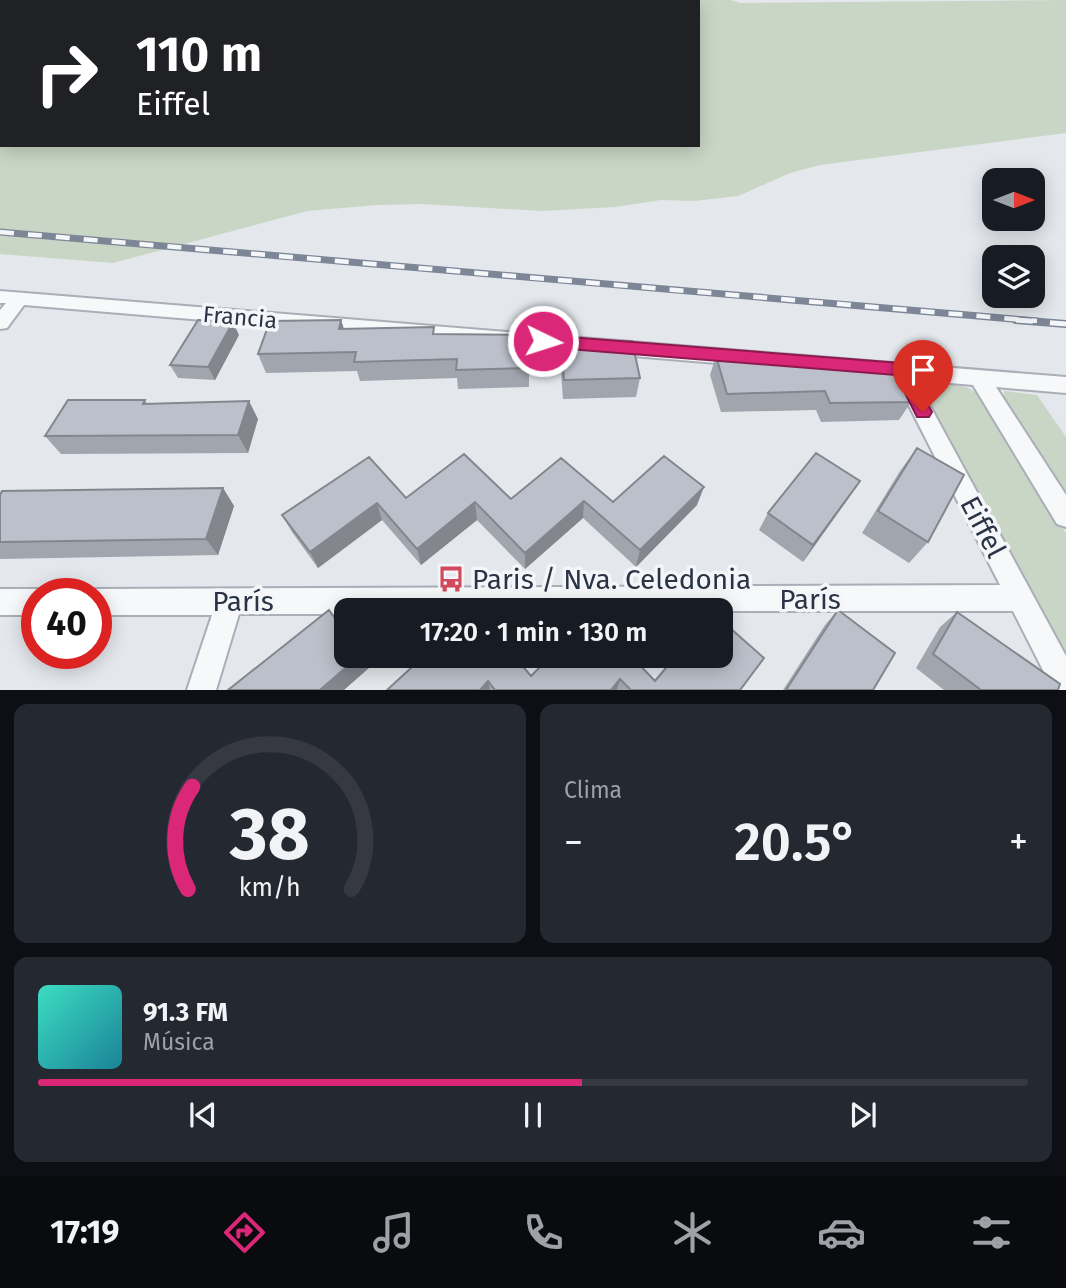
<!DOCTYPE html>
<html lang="es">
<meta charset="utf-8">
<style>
:root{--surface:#171b24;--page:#242831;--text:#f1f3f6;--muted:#9ea1a6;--line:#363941;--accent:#db2777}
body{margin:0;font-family:"Fira Sans",sans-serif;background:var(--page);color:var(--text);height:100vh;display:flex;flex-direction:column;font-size:26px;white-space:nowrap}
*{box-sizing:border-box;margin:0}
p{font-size:23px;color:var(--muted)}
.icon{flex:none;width:38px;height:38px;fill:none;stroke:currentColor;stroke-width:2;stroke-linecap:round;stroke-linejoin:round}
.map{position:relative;height:690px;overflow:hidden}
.side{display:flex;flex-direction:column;gap:14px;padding:14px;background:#0d0f14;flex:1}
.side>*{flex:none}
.top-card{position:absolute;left:0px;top:0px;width:700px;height:147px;box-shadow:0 4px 18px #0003;background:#202124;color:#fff;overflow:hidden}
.needle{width:46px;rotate:90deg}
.fabs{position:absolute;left:982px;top:168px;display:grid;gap:14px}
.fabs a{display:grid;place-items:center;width:63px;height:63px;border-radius:14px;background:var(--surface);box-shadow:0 4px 18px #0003;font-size:35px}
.speed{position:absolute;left:21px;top:578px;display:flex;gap:14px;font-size:35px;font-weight:700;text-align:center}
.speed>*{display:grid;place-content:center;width:91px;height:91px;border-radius:50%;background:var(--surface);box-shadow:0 4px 18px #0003;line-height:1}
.speed .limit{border:10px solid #d22;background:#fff;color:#111}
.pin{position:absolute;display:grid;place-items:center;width:60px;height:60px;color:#fff;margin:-72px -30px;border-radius:50% 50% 50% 0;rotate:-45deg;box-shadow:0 0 7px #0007}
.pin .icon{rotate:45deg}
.me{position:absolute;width:77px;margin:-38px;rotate:94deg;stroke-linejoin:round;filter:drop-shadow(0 0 5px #0008)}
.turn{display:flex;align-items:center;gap:24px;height:147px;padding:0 21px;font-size:32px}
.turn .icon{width:91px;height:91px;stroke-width:2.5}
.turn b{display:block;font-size:49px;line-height:60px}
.big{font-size:52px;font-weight:600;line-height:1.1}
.side .widget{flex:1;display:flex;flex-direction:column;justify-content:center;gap:10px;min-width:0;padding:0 24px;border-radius:14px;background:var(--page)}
.side .dial{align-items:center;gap:0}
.dial svg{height:182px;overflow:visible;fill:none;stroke:var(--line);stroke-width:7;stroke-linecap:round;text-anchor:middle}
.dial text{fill:var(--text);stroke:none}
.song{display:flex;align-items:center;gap:21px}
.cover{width:84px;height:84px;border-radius:10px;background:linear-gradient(135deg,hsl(170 70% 55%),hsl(190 70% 35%))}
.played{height:7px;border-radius:4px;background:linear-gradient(90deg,var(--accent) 55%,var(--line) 55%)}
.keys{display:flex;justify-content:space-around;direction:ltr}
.heat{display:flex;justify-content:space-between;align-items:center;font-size:38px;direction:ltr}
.side .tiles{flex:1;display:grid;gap:14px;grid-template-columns:1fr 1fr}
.widget:last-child{grid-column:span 2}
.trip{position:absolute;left:334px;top:598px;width:399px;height:70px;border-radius:14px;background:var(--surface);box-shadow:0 4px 18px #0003;font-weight:600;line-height:70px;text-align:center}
.tabs{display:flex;height:112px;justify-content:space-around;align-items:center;background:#090b0e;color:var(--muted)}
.tabs .icon{width:49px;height:49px}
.tabs .current{color:var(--accent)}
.tabs b{font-size:32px;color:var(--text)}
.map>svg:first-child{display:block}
.green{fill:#c9d6c5}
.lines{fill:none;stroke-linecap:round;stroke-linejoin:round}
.minor-casing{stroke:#a9aeb7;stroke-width:4}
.major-casing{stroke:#a3abb8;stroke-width:4}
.minor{fill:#f7f8fa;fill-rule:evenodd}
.major{fill:#fff;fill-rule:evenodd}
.rail-far1-casing{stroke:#7d8696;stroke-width:7}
.rail-casing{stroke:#7d8696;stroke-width:8}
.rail-far1{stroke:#f4f6f9;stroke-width:4.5;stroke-dasharray:14;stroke-linecap:butt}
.rail{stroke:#f4f6f9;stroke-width:5;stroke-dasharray:17;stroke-linecap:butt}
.wall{fill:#a1a5ae}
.shaded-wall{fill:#83868d}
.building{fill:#bbc0ca;stroke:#83868d;stroke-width:2}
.route{fill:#db2777;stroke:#8e194d;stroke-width:2}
.labels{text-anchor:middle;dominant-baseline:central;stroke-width:7;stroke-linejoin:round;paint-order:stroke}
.street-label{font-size:23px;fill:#2b3445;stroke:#f4f6f9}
.near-street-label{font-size:28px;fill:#2b3445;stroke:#f4f6f9}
.near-poi-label{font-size:28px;fill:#2b3445;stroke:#f4f6f9;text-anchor:start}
</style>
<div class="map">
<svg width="1066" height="690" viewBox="0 0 1066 690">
<rect width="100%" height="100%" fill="#e4e7ec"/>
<path class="green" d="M 677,0 L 731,0 L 740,3 L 1066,0 L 1066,133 L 820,165 L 790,173 L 738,196 L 694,201 L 661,200 L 615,207 L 541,211 L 422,204 L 377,205 L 307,211 L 113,263 L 0,254 L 0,23 L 2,145 L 698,145 L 698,2 L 672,2 Z
M 927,381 L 966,387 L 981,395 L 1066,533 L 1066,666 L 917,387 Z
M 1004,391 L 1037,395 L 1066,437 L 1066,495 L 1004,398 Z"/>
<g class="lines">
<g class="minor-casing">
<path id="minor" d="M 0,291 L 1066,377 L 1066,393 L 996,387 L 1066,495 L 1066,527 L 1057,524 L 973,385 L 916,380 L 1066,656 L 1066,690 L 1053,690 L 1013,611 L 346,611 L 346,614 L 239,614 L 216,690 L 187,690 L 212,615 L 96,615 L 96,593 L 87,593 L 96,589 L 1000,585 L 895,378 L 24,305 L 7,328 L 0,329 L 0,310 L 6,303 L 0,303 Z
M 0,589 L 37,589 L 47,593 L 37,593 L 37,615 L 0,615 Z"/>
</g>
<g class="major-casing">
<path id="major" d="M 84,0 L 151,0 L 83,2 Z
M 0,1 L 7,2 L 2,2 L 0,9 Z"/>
</g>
<use href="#minor" class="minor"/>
<use href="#major" class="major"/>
<g class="rail-far1-casing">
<path id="rail-far1" d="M 0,232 L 1037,321"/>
</g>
<g class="rail-casing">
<path id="rail" d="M 1016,320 L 1066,324"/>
</g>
<use href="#rail-far1" class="rail-far1"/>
<use href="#rail" class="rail"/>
</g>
<path class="wall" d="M 341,320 L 344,329 L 435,334 L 529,368 L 529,387 L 458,389 L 457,378 L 360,381 L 357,371 L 266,373 L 258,354 Z
M 239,335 L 215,380 L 178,378 L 170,365 Z
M 561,340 L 640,378 L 636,397 L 563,399 L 560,359 Z
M 716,356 L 792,365 L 911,402 L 899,420 L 821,422 L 816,410 L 721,412 L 710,375 Z
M 145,400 L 147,404 L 258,419 L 248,453 L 61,454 L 45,436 Z
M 917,448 L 928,542 L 909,563 L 862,533 L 900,471 Z
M 860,481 L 803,562 L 759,530 L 768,513 Z
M 223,488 L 234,506 L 218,555 L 0,559 L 0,495 Z
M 406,498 L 511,499 L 697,505 L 636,567 L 583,518 L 525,569 L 477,520 L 421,565 L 382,520 L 318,568 L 292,532 L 282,515 Z
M 838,610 L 873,690 L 783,690 L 825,625 Z
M 957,612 L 1058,690 L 944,690 L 916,668 L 940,627 Z
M 551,656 L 655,681 L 764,658 L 741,690 L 387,690 L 531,676 Z"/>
<path class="shaded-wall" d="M 341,320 L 347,339 L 339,329 Z
M 233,322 L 239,335 L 215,380 L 208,367 Z
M 249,401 L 258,419 L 248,453 L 238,435 Z
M 860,481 L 848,499 L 803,562 L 813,545 Z
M 704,487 L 697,505 L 636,567 L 640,550 Z
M 223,488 L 234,506 L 218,555 L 206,539 Z
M 584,501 L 583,518 L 525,569 L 525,553 Z
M 475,502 L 477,520 L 421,565 L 417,549 Z
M 377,503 L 382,520 L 318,568 L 310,552 Z
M 359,656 L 362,656 L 369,668 L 344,690 L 320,690 Z
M 620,679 L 617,690 L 611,690 Z
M 488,681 L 490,690 L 480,690 Z"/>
<path class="building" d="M 198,320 L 233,322 L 208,367 L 170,365 Z
M 341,320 L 339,329 L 434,327 L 433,334 L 528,335 L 529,368 L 456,370 L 457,359 L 354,362 L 356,352 L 258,354 L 270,321 Z
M 561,340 L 632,341 L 640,378 L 564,380 Z
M 788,355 L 792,365 L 890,363 L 911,402 L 830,403 L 825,391 L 727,394 L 716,356 Z
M 68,400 L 145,400 L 143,404 L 249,401 L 238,435 L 45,436 Z
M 917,448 L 964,475 L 928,542 L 878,511 Z
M 816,453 L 860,481 L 813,545 L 768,513 Z
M 464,454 L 511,499 L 561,458 L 613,502 L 664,456 L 704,487 L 640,550 L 584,501 L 525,553 L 475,502 L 417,549 L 377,503 L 310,552 L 282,515 L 369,457 L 406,498 Z
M 223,488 L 206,539 L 0,542 L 0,495 L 2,491 Z
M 329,610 L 346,634 L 346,656 L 359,656 L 320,690 L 228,690 Z
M 838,610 L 895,653 L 873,690 L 786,690 Z
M 957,612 L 1060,684 L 1058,690 L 981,690 L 933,654 Z
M 721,620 L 764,658 L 740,690 L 631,690 L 620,679 L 611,690 L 495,690 L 488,681 L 480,690 L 387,690 L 424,656 L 514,656 L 531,676 L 551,656 L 631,656 L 655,681 L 676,656 L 721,656 Z"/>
<path class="route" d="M 543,335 L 901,363 L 907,365 L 932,412 L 929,417 L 917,417 L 896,375 L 543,347 L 535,341 Z"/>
<defs>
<g id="bus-bare" transform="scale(2.1)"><path d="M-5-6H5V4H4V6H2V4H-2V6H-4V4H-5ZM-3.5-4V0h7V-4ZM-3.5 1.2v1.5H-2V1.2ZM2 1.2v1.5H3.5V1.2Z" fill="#d1495b" stroke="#f4f6f9" stroke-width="2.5" paint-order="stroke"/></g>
</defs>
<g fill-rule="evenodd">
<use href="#bus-bare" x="451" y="579"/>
</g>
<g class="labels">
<g class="street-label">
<text transform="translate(240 317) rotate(5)">Francia</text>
</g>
<g class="near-street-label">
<text transform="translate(983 527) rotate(62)">Eiffel</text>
<text x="810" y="599">París</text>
<text x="243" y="601">París</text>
</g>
<g class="near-poi-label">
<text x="472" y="579">Paris / Nva. Celedonia</text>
</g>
</g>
</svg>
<div class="fabs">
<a><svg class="needle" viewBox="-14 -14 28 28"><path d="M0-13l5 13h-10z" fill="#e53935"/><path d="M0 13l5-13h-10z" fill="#9ea1a6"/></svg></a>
<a><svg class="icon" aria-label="layers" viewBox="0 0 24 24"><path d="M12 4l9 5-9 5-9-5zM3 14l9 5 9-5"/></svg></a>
</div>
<div class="speed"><div class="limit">40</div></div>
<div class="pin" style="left:923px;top:412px;background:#d93025"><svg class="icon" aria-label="arrive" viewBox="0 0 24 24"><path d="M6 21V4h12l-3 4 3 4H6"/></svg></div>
<svg class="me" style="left:543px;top:341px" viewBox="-20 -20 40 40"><circle r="17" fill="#db2777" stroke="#fff" stroke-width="3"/><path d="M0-11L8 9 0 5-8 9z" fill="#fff"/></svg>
<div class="trip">17:20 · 1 min · 130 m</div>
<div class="top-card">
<div class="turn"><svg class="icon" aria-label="right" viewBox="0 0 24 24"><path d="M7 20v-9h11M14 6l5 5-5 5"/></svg><div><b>110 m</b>Eiffel</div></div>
</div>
</div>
<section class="side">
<div class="tiles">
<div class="widget dial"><svg viewBox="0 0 100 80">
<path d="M14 69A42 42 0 1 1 86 69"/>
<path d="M14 69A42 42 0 0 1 16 24" stroke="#db2777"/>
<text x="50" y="56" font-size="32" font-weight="700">38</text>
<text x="50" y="72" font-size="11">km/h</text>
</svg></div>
<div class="widget"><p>Clima</p>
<div class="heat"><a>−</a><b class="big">20.5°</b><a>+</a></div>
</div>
<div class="widget">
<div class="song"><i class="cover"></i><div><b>91.3 FM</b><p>Música</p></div></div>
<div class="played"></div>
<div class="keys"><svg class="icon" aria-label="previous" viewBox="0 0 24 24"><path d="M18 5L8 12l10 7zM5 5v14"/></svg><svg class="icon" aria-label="pause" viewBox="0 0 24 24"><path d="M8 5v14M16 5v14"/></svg><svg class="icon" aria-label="next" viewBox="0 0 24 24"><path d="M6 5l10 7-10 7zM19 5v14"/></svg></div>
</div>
</div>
</section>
<nav class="tabs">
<b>17:19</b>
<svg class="icon current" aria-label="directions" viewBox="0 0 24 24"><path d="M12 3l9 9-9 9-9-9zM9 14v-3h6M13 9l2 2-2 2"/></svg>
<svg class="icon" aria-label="music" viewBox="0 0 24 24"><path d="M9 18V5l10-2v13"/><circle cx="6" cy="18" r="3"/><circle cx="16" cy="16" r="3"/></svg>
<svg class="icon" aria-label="phone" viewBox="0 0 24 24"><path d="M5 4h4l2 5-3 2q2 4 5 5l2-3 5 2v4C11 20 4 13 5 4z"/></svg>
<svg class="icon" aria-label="climate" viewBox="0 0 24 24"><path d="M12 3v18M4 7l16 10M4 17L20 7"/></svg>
<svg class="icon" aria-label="car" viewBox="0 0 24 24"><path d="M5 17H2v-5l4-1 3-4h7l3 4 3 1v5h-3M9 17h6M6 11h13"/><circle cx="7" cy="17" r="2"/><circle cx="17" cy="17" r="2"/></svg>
<svg class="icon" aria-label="filters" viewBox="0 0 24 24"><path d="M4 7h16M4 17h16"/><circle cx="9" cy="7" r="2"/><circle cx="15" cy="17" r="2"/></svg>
</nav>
